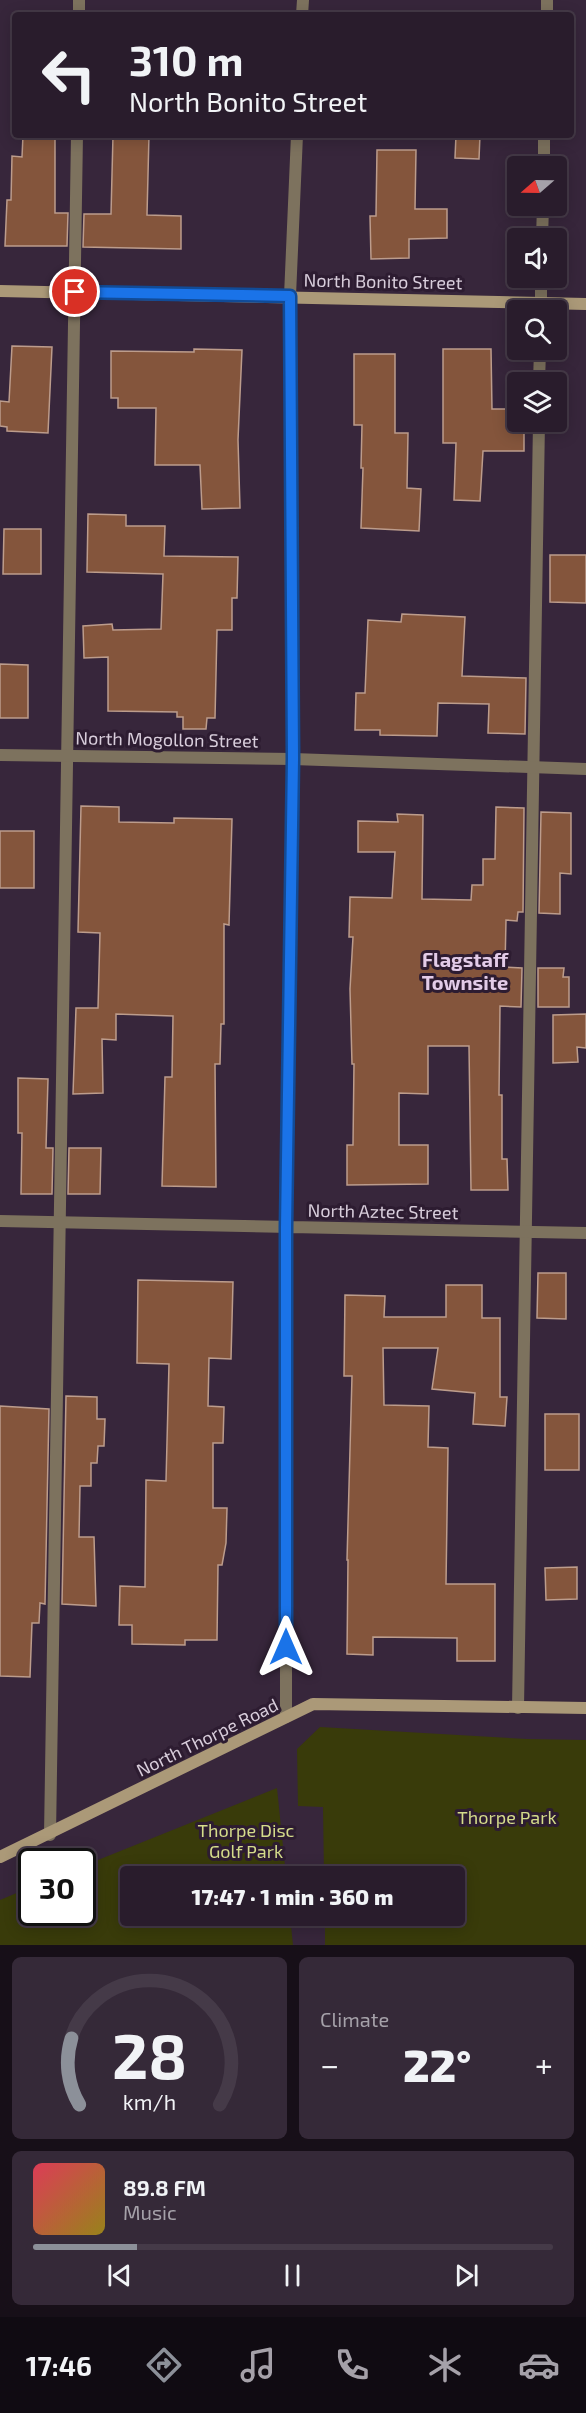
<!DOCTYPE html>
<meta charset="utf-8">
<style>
:root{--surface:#291c2c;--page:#352938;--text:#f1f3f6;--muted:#a5a1a9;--line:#453a48;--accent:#8c9099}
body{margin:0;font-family:"Exo 2",sans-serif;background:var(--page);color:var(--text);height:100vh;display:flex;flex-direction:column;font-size:22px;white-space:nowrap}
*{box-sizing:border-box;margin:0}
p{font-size:20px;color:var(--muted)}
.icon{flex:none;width:33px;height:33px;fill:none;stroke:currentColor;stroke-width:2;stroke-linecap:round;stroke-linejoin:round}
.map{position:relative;height:1945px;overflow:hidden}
.panel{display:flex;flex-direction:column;gap:12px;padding:12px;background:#170f18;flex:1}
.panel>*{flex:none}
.top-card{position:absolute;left:12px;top:12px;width:562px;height:126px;border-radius:6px;box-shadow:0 3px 15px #0003,0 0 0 2px var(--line);background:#291c2c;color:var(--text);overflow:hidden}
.needle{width:39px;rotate:250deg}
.fabs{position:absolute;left:507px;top:156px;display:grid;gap:12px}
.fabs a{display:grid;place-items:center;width:60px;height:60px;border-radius:6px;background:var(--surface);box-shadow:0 3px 15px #0003,0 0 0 2px var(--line);font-size:30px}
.speed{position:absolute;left:18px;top:1848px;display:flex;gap:12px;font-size:30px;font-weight:700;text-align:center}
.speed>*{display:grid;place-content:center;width:78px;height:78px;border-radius:50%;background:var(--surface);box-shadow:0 3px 15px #0003,0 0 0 2px var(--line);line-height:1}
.speed .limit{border:3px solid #111;border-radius:9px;background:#fff;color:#111}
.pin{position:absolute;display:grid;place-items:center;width:51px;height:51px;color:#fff;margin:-26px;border:3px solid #fff;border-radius:50%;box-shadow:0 2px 6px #0007}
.me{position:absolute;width:66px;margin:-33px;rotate:0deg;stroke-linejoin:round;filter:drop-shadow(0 0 4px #0008)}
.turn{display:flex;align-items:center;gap:21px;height:126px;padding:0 18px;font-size:27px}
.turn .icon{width:78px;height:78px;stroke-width:2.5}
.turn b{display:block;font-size:42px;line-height:51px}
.big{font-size:45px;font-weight:800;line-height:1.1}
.panel .card{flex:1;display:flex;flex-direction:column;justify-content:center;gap:9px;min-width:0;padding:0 21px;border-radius:9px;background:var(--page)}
.panel .dial{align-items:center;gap:0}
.dial svg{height:156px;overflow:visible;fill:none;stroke:var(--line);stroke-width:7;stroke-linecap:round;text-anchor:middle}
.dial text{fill:var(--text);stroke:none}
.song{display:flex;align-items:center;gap:18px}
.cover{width:72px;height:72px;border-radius:9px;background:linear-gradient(135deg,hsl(350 70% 55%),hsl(50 70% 35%))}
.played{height:6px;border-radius:3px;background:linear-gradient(90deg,var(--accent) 20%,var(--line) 20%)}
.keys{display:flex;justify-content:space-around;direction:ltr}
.heat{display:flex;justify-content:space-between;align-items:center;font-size:33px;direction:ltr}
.panel .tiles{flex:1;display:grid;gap:12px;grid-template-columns:1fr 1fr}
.card:last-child{grid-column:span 2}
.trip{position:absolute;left:120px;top:1866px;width:345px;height:60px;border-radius:6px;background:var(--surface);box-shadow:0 3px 15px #0003,0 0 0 2px var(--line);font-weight:800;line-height:60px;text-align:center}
.dock{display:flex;height:96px;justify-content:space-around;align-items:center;background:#100b12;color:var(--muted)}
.dock .icon{width:42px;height:42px}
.dock .on{color:var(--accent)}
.dock b{font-size:27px;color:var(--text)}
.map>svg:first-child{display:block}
.green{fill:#393b0a}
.building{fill:#84553c;stroke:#bc9c8c;stroke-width:1.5}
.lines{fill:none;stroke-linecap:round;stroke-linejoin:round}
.lane{stroke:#7d725e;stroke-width:12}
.street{stroke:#7d725e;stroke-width:12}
.secondary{stroke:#ab9978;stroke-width:12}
.route-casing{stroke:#114b97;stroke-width:15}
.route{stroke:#1a73e8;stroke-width:10}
.labels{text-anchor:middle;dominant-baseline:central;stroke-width:6;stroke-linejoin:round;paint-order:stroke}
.street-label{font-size:18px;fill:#d8cddb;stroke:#2d1c31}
.park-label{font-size:18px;fill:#d5dc8b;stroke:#2d1c31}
.neighbourhood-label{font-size:20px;font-weight:bold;fill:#e3cce8;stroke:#2d1c31}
</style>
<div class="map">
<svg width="586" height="1945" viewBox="0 0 586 1945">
<rect width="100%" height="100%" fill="#37263b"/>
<path class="green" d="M 320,1727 L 527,1739 L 586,1740 L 586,1945 L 325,1945 L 325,1916 L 454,1916 L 454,1876 L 324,1876 L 323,1807 L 298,1806 L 297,1749 Z
M 277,1788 L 286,1876 L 130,1876 L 130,1916 L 290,1916 L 293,1945 L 0,1945 L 0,1900 L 31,1887 L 32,1912 L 82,1912 L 83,1866 Z"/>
<path class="building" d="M 23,135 L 55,135 L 55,213 L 68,213 L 67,246 L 5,246 L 7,200 L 11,200 L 12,156 L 22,157 Z
M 113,135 L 149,135 L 147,215 L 181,216 L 181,249 L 83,247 L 84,214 L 111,214 Z
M 456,135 L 480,135 L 479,159 L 455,158 Z
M 377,150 L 416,150 L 415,209 L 447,209 L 447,238 L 409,239 L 409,258 L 371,259 L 370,216 L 376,216 Z
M 12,346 L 52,347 L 48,433 L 7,431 L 7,427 L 0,426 L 0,401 L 9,402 Z
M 194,349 L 242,350 L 238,440 L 240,508 L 202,509 L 200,465 L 155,465 L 156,408 L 118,408 L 118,398 L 111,398 L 111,351 L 194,352 Z
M 443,349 L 491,349 L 492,409 L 518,409 L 518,422 L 524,422 L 524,451 L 483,451 L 480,501 L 454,500 L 456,443 L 443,443 Z
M 354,354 L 395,354 L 395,433 L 408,433 L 407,488 L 421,489 L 419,531 L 361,528 L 363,468 L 361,468 L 362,425 L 354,425 Z
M 88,514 L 126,515 L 126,526 L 165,526 L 164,556 L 238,557 L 237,598 L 232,598 L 232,630 L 217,630 L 215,718 L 207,718 L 206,729 L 183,729 L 183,717 L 177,717 L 177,712 L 108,711 L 108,657 L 84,658 L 83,626 L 112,624 L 113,630 L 161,629 L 163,574 L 87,572 Z
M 4,529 L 41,529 L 41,574 L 3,574 Z
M 550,555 L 586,555 L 586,603 L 550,602 Z
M 402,614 L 465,617 L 462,676 L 526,678 L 525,734 L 488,733 L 489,704 L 438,703 L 437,736 L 380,735 L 380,730 L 355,730 L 356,693 L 365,693 L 368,620 L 401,622 Z
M 0,664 L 28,665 L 28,718 L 0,718 Z
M 81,806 L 119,807 L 119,822 L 174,823 L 174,818 L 232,819 L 229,925 L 224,924 L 224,1024 L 221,1024 L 220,1064 L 215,1064 L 216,1187 L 162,1186 L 165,1077 L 172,1077 L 173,1016 L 116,1014 L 116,1040 L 102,1039 L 103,1093 L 73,1094 L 76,1008 L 98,1008 L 100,933 L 78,932 Z
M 496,807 L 524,808 L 523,912 L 518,912 L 517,921 L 506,920 L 505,967 L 522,968 L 521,1007 L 500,1006 L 499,1095 L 502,1095 L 502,1159 L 507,1159 L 508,1190 L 471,1190 L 469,1046 L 428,1046 L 428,1094 L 399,1093 L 399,1145 L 428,1145 L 428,1184 L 347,1185 L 347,1145 L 353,1145 L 354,1064 L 352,1064 L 350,989 L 353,937 L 349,937 L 350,897 L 392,898 L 395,852 L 358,852 L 358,821 L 398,822 L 397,814 L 423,815 L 422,899 L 471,900 L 472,885 L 483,885 L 483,859 L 495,859 Z
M 541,812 L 571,813 L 571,874 L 560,873 L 560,914 L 539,913 Z
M 0,831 L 34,831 L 34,888 L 0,888 Z
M 538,968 L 564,968 L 563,977 L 569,977 L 569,1007 L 538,1007 Z
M 586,1014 L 586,1048 L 577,1047 L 578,1062 L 553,1063 L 553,1015 Z
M 18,1078 L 48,1079 L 46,1148 L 53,1148 L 52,1194 L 21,1194 L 22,1133 L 18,1133 Z
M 69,1148 L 101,1148 L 100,1194 L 68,1194 Z
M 538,1273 L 566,1273 L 566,1319 L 537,1318 Z
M 138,1280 L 233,1282 L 231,1359 L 209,1358 L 208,1406 L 224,1407 L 223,1443 L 213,1443 L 213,1508 L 227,1508 L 226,1543 L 222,1565 L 218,1565 L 217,1640 L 185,1640 L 185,1645 L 132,1644 L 132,1625 L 119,1625 L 120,1586 L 145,1587 L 146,1480 L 166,1481 L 169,1364 L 137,1363 Z
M 446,1285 L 482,1285 L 482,1318 L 500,1318 L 500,1397 L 507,1397 L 505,1426 L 473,1424 L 475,1393 L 432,1389 L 438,1348 L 383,1348 L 384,1405 L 429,1406 L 428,1447 L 448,1448 L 446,1584 L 495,1584 L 495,1661 L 457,1661 L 457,1638 L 373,1637 L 373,1655 L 347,1654 L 348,1560 L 347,1560 L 352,1376 L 344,1376 L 345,1295 L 385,1296 L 384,1317 L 446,1317 Z
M 66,1396 L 97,1397 L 97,1419 L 105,1419 L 104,1446 L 98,1446 L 97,1463 L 91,1463 L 91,1486 L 80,1486 L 79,1537 L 94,1537 L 96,1606 L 62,1604 Z
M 0,1406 L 49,1409 L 45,1604 L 40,1603 L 39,1623 L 32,1623 L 30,1677 L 0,1676 Z
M 545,1414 L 579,1414 L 579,1470 L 545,1470 Z
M 577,1567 L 577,1599 L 546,1600 L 545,1568 Z"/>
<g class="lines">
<path class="lane" d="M 79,15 L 79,0
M 547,15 L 547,0
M 544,166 L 544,135
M 542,238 L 543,206
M 541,310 L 541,278
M 539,382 L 540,350
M 518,1708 L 539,422
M 50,1835 L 77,135"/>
<path class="street" d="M 302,15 L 303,0
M 0,755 L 293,759 L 586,769
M 0,1221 L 586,1233
M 286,1717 L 286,1227 L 293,759 L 290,296 L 297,135"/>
<path class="secondary" d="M 0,291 L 586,304
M 0,1857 L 313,1704 L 586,1708"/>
</g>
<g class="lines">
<g class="route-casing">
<path id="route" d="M 75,292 L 290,296 L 293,759 L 286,1227 L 286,1647"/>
</g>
<use href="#route" class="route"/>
</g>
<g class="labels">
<g class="street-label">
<text transform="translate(383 281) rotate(1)">North Bonito Street</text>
<text transform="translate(167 739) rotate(1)">North Mogollon Street</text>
<text transform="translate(383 1211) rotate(1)">North Aztec Street</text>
<text transform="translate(207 1737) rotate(-26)">North Thorpe Road</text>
</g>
<g class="park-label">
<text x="507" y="1817">Thorpe Park</text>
<text x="246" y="1830">Thorpe Disc<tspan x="246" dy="21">Golf Park</tspan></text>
</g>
<g class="neighbourhood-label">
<text x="465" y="959">Flagstaff<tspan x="465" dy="23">Townsite</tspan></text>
</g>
</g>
</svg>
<div class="fabs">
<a><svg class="needle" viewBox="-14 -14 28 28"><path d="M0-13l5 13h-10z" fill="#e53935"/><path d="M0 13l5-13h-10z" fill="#a5a1a9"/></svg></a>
<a><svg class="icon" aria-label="sound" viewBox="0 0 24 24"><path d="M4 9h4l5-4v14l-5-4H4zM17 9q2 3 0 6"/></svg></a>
<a><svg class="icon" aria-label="search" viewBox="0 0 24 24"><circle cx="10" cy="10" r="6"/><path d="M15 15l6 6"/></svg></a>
<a><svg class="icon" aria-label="layers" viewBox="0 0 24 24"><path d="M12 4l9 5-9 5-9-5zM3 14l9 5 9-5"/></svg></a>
</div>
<div class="speed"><div class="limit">30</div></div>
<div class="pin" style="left:75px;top:292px;background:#d93025"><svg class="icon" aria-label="arrive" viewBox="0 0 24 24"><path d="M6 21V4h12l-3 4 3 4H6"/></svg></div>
<svg class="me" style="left:286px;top:1647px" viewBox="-20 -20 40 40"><path d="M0-17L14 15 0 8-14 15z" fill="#1a73e8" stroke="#fff" stroke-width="4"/></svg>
<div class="trip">17:47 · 1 min · 360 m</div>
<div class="top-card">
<div class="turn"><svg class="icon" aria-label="left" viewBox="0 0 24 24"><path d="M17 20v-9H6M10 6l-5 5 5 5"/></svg><div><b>310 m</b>North Bonito Street</div></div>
</div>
</div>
<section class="panel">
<div class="tiles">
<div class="card dial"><svg viewBox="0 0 100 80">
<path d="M14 69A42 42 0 1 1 86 69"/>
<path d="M14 69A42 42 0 0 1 10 35" stroke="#8c9099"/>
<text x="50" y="56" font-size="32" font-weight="700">28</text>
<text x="50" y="72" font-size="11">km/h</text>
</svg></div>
<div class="card"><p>Climate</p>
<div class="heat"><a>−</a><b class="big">22°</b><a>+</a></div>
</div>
<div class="card">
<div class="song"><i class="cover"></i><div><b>89.8 FM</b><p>Music</p></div></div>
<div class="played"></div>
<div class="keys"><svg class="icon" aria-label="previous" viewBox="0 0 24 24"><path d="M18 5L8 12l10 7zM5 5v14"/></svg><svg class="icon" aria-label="pause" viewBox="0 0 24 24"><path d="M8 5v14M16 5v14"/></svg><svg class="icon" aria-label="next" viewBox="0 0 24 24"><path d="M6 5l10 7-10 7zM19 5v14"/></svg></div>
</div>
</div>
</section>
<nav class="dock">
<b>17:46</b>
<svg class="icon on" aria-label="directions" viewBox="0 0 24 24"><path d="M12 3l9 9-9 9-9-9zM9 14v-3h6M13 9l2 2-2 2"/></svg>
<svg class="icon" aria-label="music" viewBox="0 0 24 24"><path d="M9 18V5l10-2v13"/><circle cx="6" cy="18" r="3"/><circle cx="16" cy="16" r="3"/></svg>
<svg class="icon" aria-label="phone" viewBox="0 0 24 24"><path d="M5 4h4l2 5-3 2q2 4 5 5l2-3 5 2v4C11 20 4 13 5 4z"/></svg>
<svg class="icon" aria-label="climate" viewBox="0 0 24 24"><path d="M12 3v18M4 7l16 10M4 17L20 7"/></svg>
<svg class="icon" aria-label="car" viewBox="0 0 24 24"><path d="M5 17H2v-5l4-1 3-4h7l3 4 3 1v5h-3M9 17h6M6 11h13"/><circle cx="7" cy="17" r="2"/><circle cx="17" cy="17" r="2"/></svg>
</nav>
